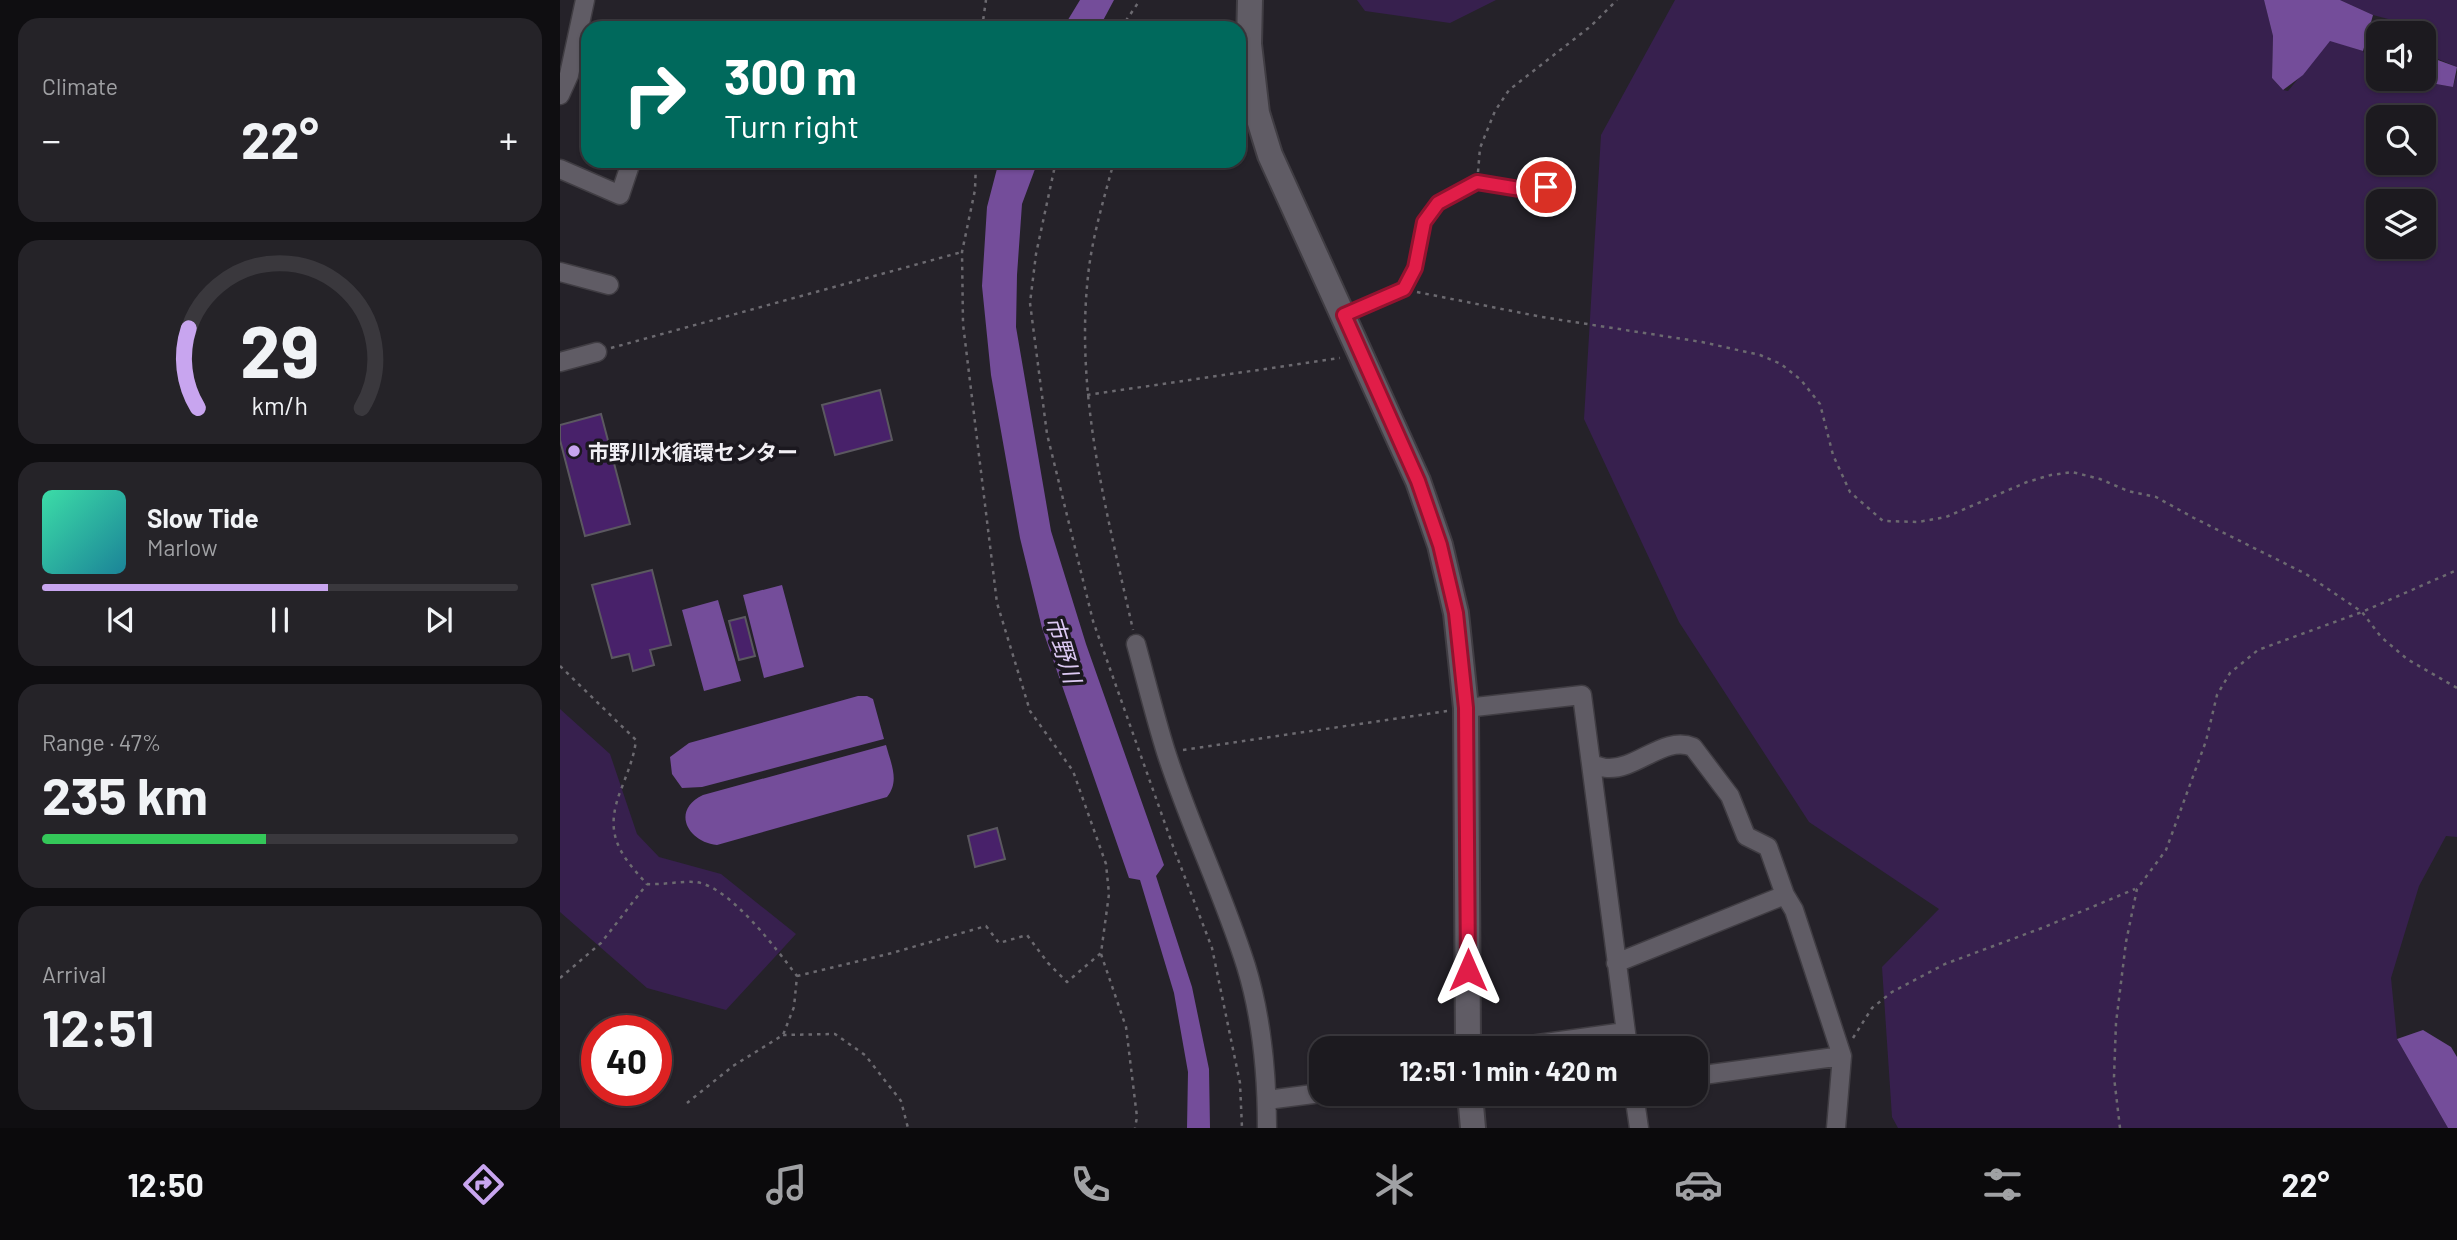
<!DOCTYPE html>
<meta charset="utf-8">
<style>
:root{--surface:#1c1a1f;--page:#252328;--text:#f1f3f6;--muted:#a0a1a4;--line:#3a383d;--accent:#c8a5ef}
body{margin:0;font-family:Barlow,"Noto Sans JP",sans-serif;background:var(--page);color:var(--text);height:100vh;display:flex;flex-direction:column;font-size:26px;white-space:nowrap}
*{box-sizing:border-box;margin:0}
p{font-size:23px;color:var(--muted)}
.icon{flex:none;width:38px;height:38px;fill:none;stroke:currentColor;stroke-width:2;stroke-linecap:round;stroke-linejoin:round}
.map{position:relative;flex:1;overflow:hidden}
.drawer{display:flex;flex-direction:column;gap:18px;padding:18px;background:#0f0e11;width:560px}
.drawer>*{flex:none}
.hud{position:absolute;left:21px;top:21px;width:665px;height:147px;border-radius:21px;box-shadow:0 2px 5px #0004,0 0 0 2px var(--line);background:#00695c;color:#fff;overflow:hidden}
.fabs{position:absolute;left:1806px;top:21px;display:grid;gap:14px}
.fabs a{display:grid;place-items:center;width:70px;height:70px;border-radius:14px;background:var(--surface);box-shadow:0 2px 5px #0004,0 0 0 2px var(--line);font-size:35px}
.speed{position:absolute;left:21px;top:1015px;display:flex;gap:14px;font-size:35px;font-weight:700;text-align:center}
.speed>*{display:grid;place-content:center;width:91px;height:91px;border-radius:50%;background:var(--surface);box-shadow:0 2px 5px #0004,0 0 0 2px var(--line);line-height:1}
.speed .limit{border:10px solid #d22;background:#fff;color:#111}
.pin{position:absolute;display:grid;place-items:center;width:60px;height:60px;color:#fff;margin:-30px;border:4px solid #fff;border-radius:50%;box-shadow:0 2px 7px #0007}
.me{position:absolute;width:77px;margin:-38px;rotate:0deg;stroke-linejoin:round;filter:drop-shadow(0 0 5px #0008)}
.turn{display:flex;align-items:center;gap:24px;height:147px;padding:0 28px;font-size:32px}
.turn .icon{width:91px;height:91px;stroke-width:2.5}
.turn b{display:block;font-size:49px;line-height:60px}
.big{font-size:52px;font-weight:700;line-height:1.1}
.drawer .tile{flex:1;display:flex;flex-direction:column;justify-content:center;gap:10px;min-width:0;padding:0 24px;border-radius:21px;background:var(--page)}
.drawer .dial{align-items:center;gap:0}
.dial svg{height:182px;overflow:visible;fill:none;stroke:var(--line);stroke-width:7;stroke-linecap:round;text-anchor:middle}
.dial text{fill:var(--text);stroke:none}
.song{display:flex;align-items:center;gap:21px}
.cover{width:84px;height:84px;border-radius:10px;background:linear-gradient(135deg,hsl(160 70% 55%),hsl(190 70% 35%))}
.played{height:7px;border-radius:4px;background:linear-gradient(90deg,var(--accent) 60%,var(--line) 60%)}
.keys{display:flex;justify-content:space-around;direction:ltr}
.heat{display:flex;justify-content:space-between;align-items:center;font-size:38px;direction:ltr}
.charge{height:10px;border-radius:5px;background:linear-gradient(90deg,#34c759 47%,var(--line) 0)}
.trip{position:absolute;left:749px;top:1036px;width:399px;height:70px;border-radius:21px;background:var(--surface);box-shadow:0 2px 5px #0004,0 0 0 2px var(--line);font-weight:700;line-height:70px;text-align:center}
.menu{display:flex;height:112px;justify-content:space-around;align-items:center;background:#0b0a0c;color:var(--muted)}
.menu .icon{width:49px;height:49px}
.menu .active{color:var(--accent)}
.menu b{font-size:32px;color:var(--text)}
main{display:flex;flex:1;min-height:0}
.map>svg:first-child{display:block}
.green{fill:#37204e;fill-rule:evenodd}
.water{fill:#744d9a}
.building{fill:#48216a;stroke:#5b5860;stroke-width:2}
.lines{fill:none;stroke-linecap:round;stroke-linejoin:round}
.lane-casing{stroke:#403d43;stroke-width:12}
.street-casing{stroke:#403d43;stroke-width:21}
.secondary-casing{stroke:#403d43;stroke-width:28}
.path{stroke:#6c6a70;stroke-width:2.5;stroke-dasharray:3.5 5;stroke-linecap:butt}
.lane{stroke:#605c65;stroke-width:9}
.street{stroke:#605c65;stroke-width:18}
.secondary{stroke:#605c65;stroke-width:24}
.route-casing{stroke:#92132f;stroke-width:18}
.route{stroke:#e11d48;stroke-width:12}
.poi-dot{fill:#c8a5ef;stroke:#1b181f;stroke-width:2.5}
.labels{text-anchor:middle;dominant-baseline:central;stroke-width:7;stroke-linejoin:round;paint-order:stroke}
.poi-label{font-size:21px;font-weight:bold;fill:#f1eff4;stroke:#1b181f;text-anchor:start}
.water-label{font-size:23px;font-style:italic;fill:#dcc9f3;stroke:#1b181f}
</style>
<main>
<section class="drawer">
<div class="tile"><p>Climate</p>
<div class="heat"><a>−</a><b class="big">22°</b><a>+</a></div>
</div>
<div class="tile dial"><svg viewBox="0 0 100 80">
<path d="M14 69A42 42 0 1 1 86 69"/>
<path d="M14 69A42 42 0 0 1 10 34" stroke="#c8a5ef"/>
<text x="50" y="56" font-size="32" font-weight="700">29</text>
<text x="50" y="72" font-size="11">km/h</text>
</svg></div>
<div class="tile">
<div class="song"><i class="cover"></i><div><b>Slow Tide</b><p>Marlow</p></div></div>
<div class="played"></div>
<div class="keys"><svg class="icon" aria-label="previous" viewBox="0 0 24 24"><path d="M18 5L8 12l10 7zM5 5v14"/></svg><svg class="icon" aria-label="pause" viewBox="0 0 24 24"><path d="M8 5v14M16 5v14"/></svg><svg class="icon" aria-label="next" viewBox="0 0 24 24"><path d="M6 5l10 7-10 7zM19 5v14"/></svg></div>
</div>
<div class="tile"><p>Range · 47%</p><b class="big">235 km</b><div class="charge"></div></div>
<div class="tile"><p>Arrival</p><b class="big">12:51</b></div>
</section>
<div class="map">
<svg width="1897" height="1128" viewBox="0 0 1897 1128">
<rect width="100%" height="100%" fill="#252229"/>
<path class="green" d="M 797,0 L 936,0 L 890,23 L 805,11 Z
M 1115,0 L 1704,0 L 1713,36 L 1712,78 L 1723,90 L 1728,91 L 1770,40 L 1803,51 L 1813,72 L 1818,73 L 1818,79 L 1848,79 L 1893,87 L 1897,73 L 1897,837 L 1886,836 L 1859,886 L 1831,978 L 1837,1039 L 1888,1128 L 1338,1128 L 1332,1117 L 1322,967 L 1379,909 L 1249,822 L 1119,622 L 1024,419 L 1041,135 ZM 1818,117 L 1864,117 L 1864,163 L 1818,163 ZM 1818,201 L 1864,201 L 1864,247 L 1818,247 Z
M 1780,0 L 1897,0 L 1897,67 L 1864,53 L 1864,33 L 1837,33 L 1832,20 L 1813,15 Z
M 0,709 L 50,754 L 77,834 L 99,857 L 161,874 L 236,934 L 166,1010 L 87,988 L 0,912 Z"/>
<path class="water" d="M 520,0 L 554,0 L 539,28 L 503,28 Z
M 1704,0 L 1780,0 L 1813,15 L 1803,51 L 1770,41 L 1743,75 L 1723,90 L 1712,78 L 1713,36 Z
M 1864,55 L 1897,67 L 1893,87 L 1848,79 L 1864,79 Z
M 439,161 L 478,161 L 462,204 L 457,275 L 456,327 L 491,531 L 526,644 L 604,865 L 596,876 L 632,987 L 649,1069 L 650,1128 L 627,1128 L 628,1072 L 614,993 L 580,880 L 569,878 L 482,628 L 460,538 L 431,375 L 422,286 L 427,207 Z
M 222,585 L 244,667 L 204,678 L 183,595 Z
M 158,600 L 181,681 L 144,691 L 122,610 Z
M 298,696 L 307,696 L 313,699 L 324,739 L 142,787 L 122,788 L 112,774 L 110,757 L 129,743 Z
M 326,745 C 331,764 340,781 327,797 L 157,845 C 127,842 111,810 143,795 Z
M 1863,1030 L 1891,1047 L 1897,1057 L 1897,1128 L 1888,1128 L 1837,1039 Z"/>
<path class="building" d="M 320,390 L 332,440 L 275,455 L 262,405 Z
M 41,414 L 70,524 L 25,536 L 0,440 L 0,425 Z
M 92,570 L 111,645 L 90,650 L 94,665 L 73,671 L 69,654 L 52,658 L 32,585 Z
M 185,617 L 195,656 L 179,660 L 169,621 Z
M 437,828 L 445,859 L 415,867 L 408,836 Z"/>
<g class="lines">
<g class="lane-casing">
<path id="lane" d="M 786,315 L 844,289 L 855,268 L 864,222 L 878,203 L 917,182 L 972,191 L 986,187"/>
</g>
<g class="street-casing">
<path id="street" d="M 0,95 L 9,75 L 25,0
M 0,169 L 60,195 L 70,165
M 0,272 L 49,285
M 0,362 L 37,352
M 576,644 C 586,680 595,717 606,752 C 629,824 663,893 686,966 C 702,1018 707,1074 707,1128
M 906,708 L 1022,695 L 1068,1048
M 1031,764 C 1036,765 1042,768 1047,768 C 1077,770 1104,735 1133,747 L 1170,796 L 1186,836 L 1208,847 L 1225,895
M 1056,963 L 1225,895 L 1234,910 L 1282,1056 L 1276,1128
M 949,1048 L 1065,1032
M 1136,1076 L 1282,1056
M 1074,1094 L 1079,1128
M 707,1100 L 761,1093"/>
</g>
<g class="secondary-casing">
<path id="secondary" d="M 690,0 L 689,44 L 697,113 L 710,155 L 858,481 L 880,545 L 896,613 L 906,708 L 908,1048
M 910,1094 L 913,1128"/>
</g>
<path class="path" d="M 422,28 L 426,0
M 561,28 L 580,0
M 496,161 L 476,254 L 470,303 L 487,434 L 533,621 L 614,849 L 652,948 L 680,1083 L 682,1128
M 554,161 C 544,199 532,237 528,276 C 515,396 547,513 573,630
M 918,172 L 920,148 L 935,111 L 949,90 L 1031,26 L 1057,0
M 857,292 L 982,317 L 1142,342 L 1200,355 L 1221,364 L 1241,380 L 1260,404 L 1273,455 L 1290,492 L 1323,521 L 1358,522 L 1386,517 L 1467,482 L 1491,475 L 1512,472 L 1540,479 L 1568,491 L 1596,497 L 1634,518 L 1746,574 L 1802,612 L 1821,637 L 1847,659 L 1897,688
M 51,348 L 402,252
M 527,395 L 780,358
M 0,666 L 76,740 C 74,757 68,771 62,787 C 44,831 56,851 87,884 C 102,885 121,881 135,882 C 169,885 217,950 237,976 L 234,1007 L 223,1035 L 173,1066 L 127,1103
M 623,750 L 887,711
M 541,954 L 566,1027 L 577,1117 L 575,1128
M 237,976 L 332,953 L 426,926 L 439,943 L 467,935 L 488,963 L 507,982 L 541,953 L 549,894 L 546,864 L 513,771 L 470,711 L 437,603 L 403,324 L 402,252 L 415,190 L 416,161
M 0,978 L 41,943 L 87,884
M 223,1035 L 275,1034 L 305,1055 L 341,1101 L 348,1128
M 1293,1038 L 1312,1008 L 1332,992 L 1385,964 L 1482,928 L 1575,889
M 1560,1128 L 1554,1077 L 1556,1023 L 1566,942 L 1577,889 L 1606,850 L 1646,741 L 1657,695 L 1670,673 L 1698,650 L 1802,612 L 1897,570"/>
<use href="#lane" class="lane"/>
<use href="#street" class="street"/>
<use href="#secondary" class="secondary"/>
</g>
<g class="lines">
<g class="route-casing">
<path id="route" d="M 908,970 L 906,708 L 896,613 L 880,545 L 858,481 L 784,315 L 844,289 L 855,268 L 864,222 L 878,203 L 917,182 L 972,191 L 986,187"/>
</g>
<use href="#route" class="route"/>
</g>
<circle class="poi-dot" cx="14" cy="451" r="7"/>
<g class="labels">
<g class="poi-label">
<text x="28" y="451">市野川水循環センター</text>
</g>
<g class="water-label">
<text transform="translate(504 649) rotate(73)">市野川</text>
</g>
</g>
</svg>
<div class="fabs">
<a><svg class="icon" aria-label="sound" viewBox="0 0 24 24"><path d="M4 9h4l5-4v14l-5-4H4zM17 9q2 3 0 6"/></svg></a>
<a><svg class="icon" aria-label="search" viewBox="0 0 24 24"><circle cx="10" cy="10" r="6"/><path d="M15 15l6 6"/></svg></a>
<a><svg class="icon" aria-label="layers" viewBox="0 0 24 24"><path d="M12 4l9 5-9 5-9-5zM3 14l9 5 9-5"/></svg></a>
</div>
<div class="speed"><div class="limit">40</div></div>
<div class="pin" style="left:986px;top:187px;background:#d93025"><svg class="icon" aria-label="arrive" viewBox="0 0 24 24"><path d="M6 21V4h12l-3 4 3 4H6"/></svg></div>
<svg class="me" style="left:908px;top:970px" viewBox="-20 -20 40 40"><path d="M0-17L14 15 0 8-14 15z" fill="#e11d48" stroke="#fff" stroke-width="4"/></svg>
<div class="trip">12:51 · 1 min · 420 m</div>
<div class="hud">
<div class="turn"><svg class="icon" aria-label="right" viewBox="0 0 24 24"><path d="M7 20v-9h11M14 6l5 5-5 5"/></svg><div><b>300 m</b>Turn right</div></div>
</div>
</div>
</main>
<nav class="menu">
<b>12:50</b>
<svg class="icon active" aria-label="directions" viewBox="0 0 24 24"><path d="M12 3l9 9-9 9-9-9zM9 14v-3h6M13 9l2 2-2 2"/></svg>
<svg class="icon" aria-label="music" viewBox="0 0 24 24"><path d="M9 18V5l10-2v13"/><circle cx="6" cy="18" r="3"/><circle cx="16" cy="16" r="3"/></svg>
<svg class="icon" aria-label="phone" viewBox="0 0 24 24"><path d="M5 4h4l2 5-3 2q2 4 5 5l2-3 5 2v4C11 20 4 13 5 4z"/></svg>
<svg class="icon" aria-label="climate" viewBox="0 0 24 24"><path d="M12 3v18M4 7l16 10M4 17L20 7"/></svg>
<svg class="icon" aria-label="car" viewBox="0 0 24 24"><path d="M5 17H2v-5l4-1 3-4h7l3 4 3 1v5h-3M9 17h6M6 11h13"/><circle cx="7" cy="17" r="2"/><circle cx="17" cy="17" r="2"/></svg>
<svg class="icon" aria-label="filters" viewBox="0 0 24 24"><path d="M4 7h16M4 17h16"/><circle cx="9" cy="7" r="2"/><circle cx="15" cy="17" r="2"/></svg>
<b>22°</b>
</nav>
